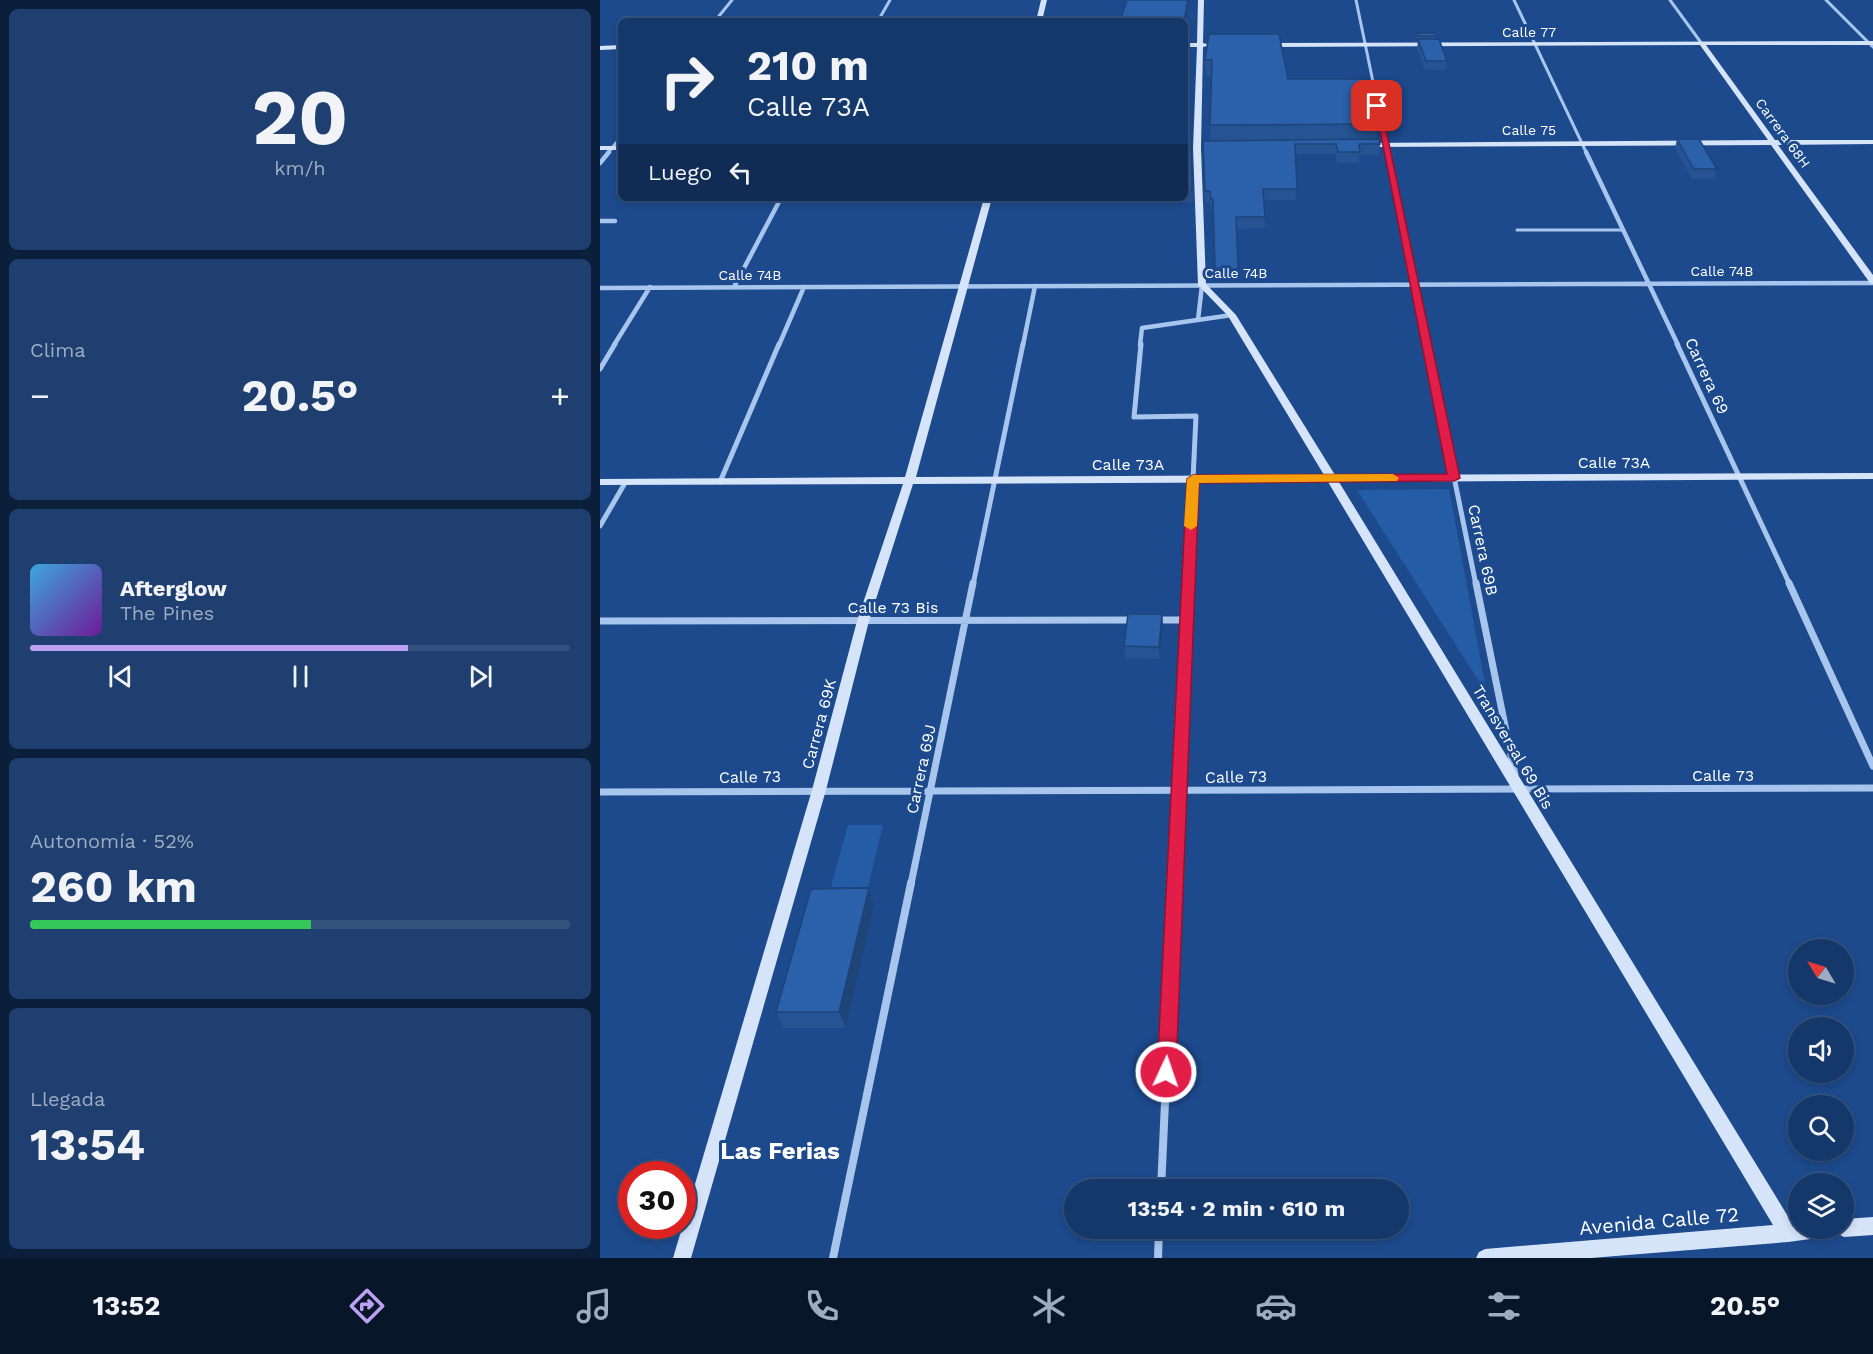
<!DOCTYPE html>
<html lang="es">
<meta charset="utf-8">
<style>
:root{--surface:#15386a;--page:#1e3f70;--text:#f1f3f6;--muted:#9dacc1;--line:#34527e;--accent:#bca0f2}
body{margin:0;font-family:"Work Sans",sans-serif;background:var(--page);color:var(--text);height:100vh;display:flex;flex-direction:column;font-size:22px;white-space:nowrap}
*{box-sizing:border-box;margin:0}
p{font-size:20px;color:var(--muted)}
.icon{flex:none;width:33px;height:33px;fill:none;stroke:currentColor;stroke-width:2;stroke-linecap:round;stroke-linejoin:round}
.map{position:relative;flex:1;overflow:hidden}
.panel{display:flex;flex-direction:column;gap:9px;padding:9px;background:#0c1f3a;width:600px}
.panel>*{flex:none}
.hud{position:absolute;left:18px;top:18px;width:570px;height:183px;border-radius:9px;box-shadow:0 3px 9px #0003,0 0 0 2px var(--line);background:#15386a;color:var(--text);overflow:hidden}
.needle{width:39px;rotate:308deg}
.fabs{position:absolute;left:1188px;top:939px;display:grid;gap:12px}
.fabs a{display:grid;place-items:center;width:66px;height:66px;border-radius:50%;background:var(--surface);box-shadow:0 3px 9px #0003,0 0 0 2px var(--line);font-size:30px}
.speed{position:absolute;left:18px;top:1161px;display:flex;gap:12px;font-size:30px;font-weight:700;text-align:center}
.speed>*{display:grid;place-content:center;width:78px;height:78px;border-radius:50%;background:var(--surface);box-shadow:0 3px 9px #0003,0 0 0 2px var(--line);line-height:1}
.speed .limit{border:9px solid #d22;background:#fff;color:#111}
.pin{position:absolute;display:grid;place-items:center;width:51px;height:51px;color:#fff;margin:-26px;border-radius:12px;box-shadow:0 3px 9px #0006}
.me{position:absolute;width:66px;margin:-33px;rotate:3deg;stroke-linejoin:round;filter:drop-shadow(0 0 4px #0008)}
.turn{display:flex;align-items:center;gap:21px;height:126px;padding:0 30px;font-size:27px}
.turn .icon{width:78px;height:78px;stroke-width:2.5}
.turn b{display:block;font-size:42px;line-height:51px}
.then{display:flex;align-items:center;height:57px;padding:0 30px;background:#0003;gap:12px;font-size:22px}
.big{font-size:45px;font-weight:700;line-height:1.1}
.panel .tile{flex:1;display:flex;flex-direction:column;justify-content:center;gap:9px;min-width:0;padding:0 21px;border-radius:9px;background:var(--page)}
.panel .dial{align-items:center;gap:0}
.dial b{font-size:78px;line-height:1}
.song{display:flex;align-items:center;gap:18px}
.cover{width:72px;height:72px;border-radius:9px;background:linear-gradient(135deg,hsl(200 70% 55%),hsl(280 70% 35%))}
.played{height:6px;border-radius:3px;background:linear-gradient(90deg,var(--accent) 70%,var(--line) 70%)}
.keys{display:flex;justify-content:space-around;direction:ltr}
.heat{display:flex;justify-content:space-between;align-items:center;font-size:33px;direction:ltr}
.charge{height:9px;border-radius:4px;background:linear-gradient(90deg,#34c759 52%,var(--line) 0)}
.trip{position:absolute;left:464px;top:1179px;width:345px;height:60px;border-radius:30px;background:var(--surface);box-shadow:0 3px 9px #0003,0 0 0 2px var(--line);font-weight:700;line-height:60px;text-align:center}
.menu{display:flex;height:96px;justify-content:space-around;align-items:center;background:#08162a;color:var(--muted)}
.menu .icon{width:42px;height:42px}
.menu .selected{color:var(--accent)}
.menu b{font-size:27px;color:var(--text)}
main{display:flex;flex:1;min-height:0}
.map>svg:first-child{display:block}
.green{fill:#255ca6}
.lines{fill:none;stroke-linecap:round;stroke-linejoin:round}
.lane{stroke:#a8c6ed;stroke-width:3}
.street-far4{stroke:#a8c6ed;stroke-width:3}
.street-far3{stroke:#a8c6ed;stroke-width:4.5}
.street-far2{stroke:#a8c6ed;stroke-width:5}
.street-far1{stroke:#a8c6ed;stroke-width:7}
.street{stroke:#a8c6ed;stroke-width:8}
.secondary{fill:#d5e4f9;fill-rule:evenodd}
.wall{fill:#255393}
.shaded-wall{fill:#1e4478}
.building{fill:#2b61ab;stroke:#1e4478;stroke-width:1.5}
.route{fill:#e11d48;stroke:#92132f;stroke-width:1.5}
.slow{fill:#f59e0b}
.labels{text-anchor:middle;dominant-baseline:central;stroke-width:6;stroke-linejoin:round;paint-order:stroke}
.far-street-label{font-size:14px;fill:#fff;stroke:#1c4a8d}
.street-label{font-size:16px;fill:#fff;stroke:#1c4a8d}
.near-street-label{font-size:20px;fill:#fff;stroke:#1c4a8d}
.near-quarter-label{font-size:24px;font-weight:bold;fill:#fff;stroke:#1c4a8d}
</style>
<main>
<section class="panel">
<div class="tile dial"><b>20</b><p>km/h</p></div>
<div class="tile"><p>Clima</p>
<div class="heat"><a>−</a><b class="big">20.5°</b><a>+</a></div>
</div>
<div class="tile">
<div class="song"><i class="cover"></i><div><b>Afterglow</b><p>The Pines</p></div></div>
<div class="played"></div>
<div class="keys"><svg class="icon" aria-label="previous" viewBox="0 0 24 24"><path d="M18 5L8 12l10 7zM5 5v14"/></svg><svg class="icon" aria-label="pause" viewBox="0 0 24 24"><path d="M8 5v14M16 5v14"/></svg><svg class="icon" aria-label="next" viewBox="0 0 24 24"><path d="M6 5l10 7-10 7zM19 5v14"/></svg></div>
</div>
<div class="tile"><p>Autonomía · 52%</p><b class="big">260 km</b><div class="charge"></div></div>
<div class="tile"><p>Llegada</p><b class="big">13:54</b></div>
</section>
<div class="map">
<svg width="1273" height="1258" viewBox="0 0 1273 1258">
<rect width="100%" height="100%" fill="#1c4a8d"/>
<path class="green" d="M 849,489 L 887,694 L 757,490 Z
M 248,825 L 283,825 L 268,887 L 231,887 Z"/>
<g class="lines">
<path class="lane" d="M 917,230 L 1024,230"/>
<path class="street-far4" d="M 756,0 L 788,154
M 914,0 L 987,154
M 1070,0 L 1102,44
M 1226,0 L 1273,47
M 115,21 L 132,0
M 278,21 L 290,0
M 7,154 L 21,137"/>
<path class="street-far3" d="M 787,152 L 827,345
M 986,152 L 1078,345
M 0,163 L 9,152
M 0,221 L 15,221
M 134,287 L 181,198
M 0,288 L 1273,283
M 598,320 L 602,285
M 14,345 L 50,287
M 179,345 L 204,287
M 423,345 L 435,286
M 540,345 L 542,328 L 632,315"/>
<path class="street-far2" d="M 541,344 L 534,417 L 596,416 L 588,585
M 827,344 L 876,585
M 1077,344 L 1190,585
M 0,369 L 15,344
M 120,482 L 179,344
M 0,526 L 25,483
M 373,585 L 423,344"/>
<path class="street-far1" d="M 876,583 L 915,775
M 1189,583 L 1273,766
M 556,620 L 586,620
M 0,621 L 533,620
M 0,792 L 1273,788
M 311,884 L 373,583
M 575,884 L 588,583"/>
<path class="street" d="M 561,1190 L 575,883
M 233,1258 L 311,883
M 558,1258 L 559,1228"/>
<path class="secondary" d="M 441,0 L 447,0 L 442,21 L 436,21 Z
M 598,0 L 604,0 L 603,43 L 611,45 L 603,47 L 601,148 L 606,284 L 636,315 L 735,475 L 1273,473 L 1273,479 L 739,482 L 1192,1223 L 1198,1222 L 1198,1228 L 1244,1228 L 1244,1219 L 1273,1217 L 1273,1235 L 1244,1237 L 1240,1235 L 1188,1242 L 991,1258 L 876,1258 L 879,1252 L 885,1249 L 1173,1225 L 728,482 L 313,484 L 269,621 L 226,790 L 91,1258 L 73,1258 L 212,790 L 257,621 L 303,484 L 0,485 L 0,479 L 305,477 L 384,198 L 392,198 L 316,477 L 724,475 L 628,316 L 598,285 L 593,148 L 597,47 L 585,47 L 585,43 L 597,43 Z
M 1273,41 L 1273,45 L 1106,45 L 1175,140 L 1273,140 L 1273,144 L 1178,145 L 1273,275 L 1273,284 L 1270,283 L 1171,145 L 766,147 L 762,145 L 766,143 L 1168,140 L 1100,45 L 667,47 L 664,45 L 667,43 Z
M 21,45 L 21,49 L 0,50 L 0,46 Z
M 0,146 L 21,146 L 21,150 L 0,150 Z"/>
</g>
<path class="wall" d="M 817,33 L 836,36 L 835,39 L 847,61 L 846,70 L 825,70 L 817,48 L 818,40 L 817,40 L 816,37 Z
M 609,34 L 688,79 L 777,124 L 776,139 L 780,144 L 779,155 L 759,155 L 759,163 L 737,163 L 736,154 L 695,154 L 696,200 L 664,200 L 665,228 L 637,229 L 638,280 L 615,280 L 613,210 L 611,210 L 610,202 L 605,202 L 603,152 L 610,141 L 611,76 L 606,76 L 605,60 Z
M 1077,139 L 1117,169 L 1114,179 L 1092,179 L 1075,148 Z
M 585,141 L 591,141 L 593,202 L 492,202 L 492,198 L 585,198 Z
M 562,614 L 563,626 L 560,659 L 525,658 L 524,646 Z
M 269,888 L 274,905 L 246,1028 L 184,1028 L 176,1012 Z"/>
<path class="shaded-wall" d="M 588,0 L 589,0 L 585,24 L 585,21 L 584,21 Z
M 562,614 L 563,626 L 560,659 L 559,647 Z
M 269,888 L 274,905 L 246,1028 L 239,1012 Z"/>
<path class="building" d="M 527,0 L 588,0 L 584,21 L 520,21 Z
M 817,33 L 835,33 L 836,36 L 818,36 Z
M 609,34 L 679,34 L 688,79 L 768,79 L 777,124 L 610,125 L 612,60 L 605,60 Z
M 818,39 L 839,39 L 847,61 L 826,61 Z
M 779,139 L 780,144 L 759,144 L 760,152 L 738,152 L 736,144 L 695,144 L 697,189 L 663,189 L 665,217 L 636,217 L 638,269 L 615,268 L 613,199 L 611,199 L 610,191 L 605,191 L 603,141 Z
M 1077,139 L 1099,139 L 1117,169 L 1094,169 Z
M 585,141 L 591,141 L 592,190 L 585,190 Z
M 528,614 L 562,614 L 559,647 L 524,646 Z
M 269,888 L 239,1012 L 176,1012 L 211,889 Z"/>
<path class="route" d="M 775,104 L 781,106 L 860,478 L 854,481 L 599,483 L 576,1072 L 573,1079 L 566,1081 L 560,1079 L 557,1072 L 587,479 L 593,475 L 847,474 Z"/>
<path class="slow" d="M 793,474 L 799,478 L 797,481 L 599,483 L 597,526 L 591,530 L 584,526 L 587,479 L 593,475 Z"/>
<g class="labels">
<g class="far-street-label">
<text x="929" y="32">Calle 77</text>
<text x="929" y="130">Calle 75</text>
<text transform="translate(1183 133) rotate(54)">Carrera 68H</text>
<text x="1122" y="271">Calle 74B</text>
<text x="636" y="273">Calle 74B</text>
<text x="150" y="275">Calle 74B</text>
</g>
<g class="street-label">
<text transform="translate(1107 376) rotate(65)">Carrera 69</text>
<text x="1014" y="462">Calle 73A</text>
<text x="528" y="464">Calle 73A</text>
<text transform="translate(883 550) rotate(78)">Carrera 69B</text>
<text x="293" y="607">Calle 73 Bis</text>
<text transform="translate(219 724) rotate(-75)">Carrera 69K</text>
<text transform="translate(913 747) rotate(59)">Transversal 69 Bis</text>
<text transform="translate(321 769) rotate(-78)">Carrera 69J</text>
<text x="1123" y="775">Calle 73</text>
<text transform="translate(150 777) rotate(-1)">Calle 73</text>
<text transform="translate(636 777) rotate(-1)">Calle 73</text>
</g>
<g class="near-street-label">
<text transform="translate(1059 1221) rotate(-5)">Avenida Calle 72</text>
</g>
<g class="near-quarter-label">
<text x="180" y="1151">Las Ferias</text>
</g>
</g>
</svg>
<div class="fabs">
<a><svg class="needle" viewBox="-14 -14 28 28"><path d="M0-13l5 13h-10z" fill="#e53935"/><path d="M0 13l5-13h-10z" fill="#9dacc1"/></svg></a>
<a><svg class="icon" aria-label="sound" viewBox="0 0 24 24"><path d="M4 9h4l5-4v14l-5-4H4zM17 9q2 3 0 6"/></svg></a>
<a><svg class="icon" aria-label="search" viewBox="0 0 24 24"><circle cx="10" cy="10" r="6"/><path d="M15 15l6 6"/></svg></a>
<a><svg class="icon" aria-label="layers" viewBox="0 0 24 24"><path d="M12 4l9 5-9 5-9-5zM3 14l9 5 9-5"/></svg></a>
</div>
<div class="speed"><div class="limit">30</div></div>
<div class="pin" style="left:777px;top:106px;background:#d93025"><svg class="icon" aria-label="arrive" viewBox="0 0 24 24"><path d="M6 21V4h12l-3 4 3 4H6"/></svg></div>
<svg class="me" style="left:566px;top:1072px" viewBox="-20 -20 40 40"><circle r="17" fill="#e11d48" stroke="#fff" stroke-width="3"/><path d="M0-11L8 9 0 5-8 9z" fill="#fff"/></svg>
<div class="trip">13:54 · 2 min · 610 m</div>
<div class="hud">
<div class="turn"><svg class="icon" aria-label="right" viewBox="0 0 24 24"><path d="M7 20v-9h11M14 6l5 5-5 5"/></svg><div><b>210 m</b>Calle 73A</div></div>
<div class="then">Luego<svg class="icon" aria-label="left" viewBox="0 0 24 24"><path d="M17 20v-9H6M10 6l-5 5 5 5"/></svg></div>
</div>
</div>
</main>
<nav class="menu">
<b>13:52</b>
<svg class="icon selected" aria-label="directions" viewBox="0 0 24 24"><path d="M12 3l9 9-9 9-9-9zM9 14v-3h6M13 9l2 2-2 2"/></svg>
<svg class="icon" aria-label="music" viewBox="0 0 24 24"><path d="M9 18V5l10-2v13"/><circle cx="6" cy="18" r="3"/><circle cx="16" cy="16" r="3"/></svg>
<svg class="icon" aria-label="phone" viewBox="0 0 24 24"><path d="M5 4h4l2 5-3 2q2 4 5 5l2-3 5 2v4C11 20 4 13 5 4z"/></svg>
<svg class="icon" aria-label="climate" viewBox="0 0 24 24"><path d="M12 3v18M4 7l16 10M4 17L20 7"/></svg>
<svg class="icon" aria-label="car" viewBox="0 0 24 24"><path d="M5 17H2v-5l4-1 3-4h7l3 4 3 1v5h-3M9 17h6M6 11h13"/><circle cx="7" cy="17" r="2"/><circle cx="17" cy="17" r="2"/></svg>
<svg class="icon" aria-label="filters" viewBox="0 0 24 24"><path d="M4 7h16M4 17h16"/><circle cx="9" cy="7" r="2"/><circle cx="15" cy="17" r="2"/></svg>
<b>20.5°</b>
</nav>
